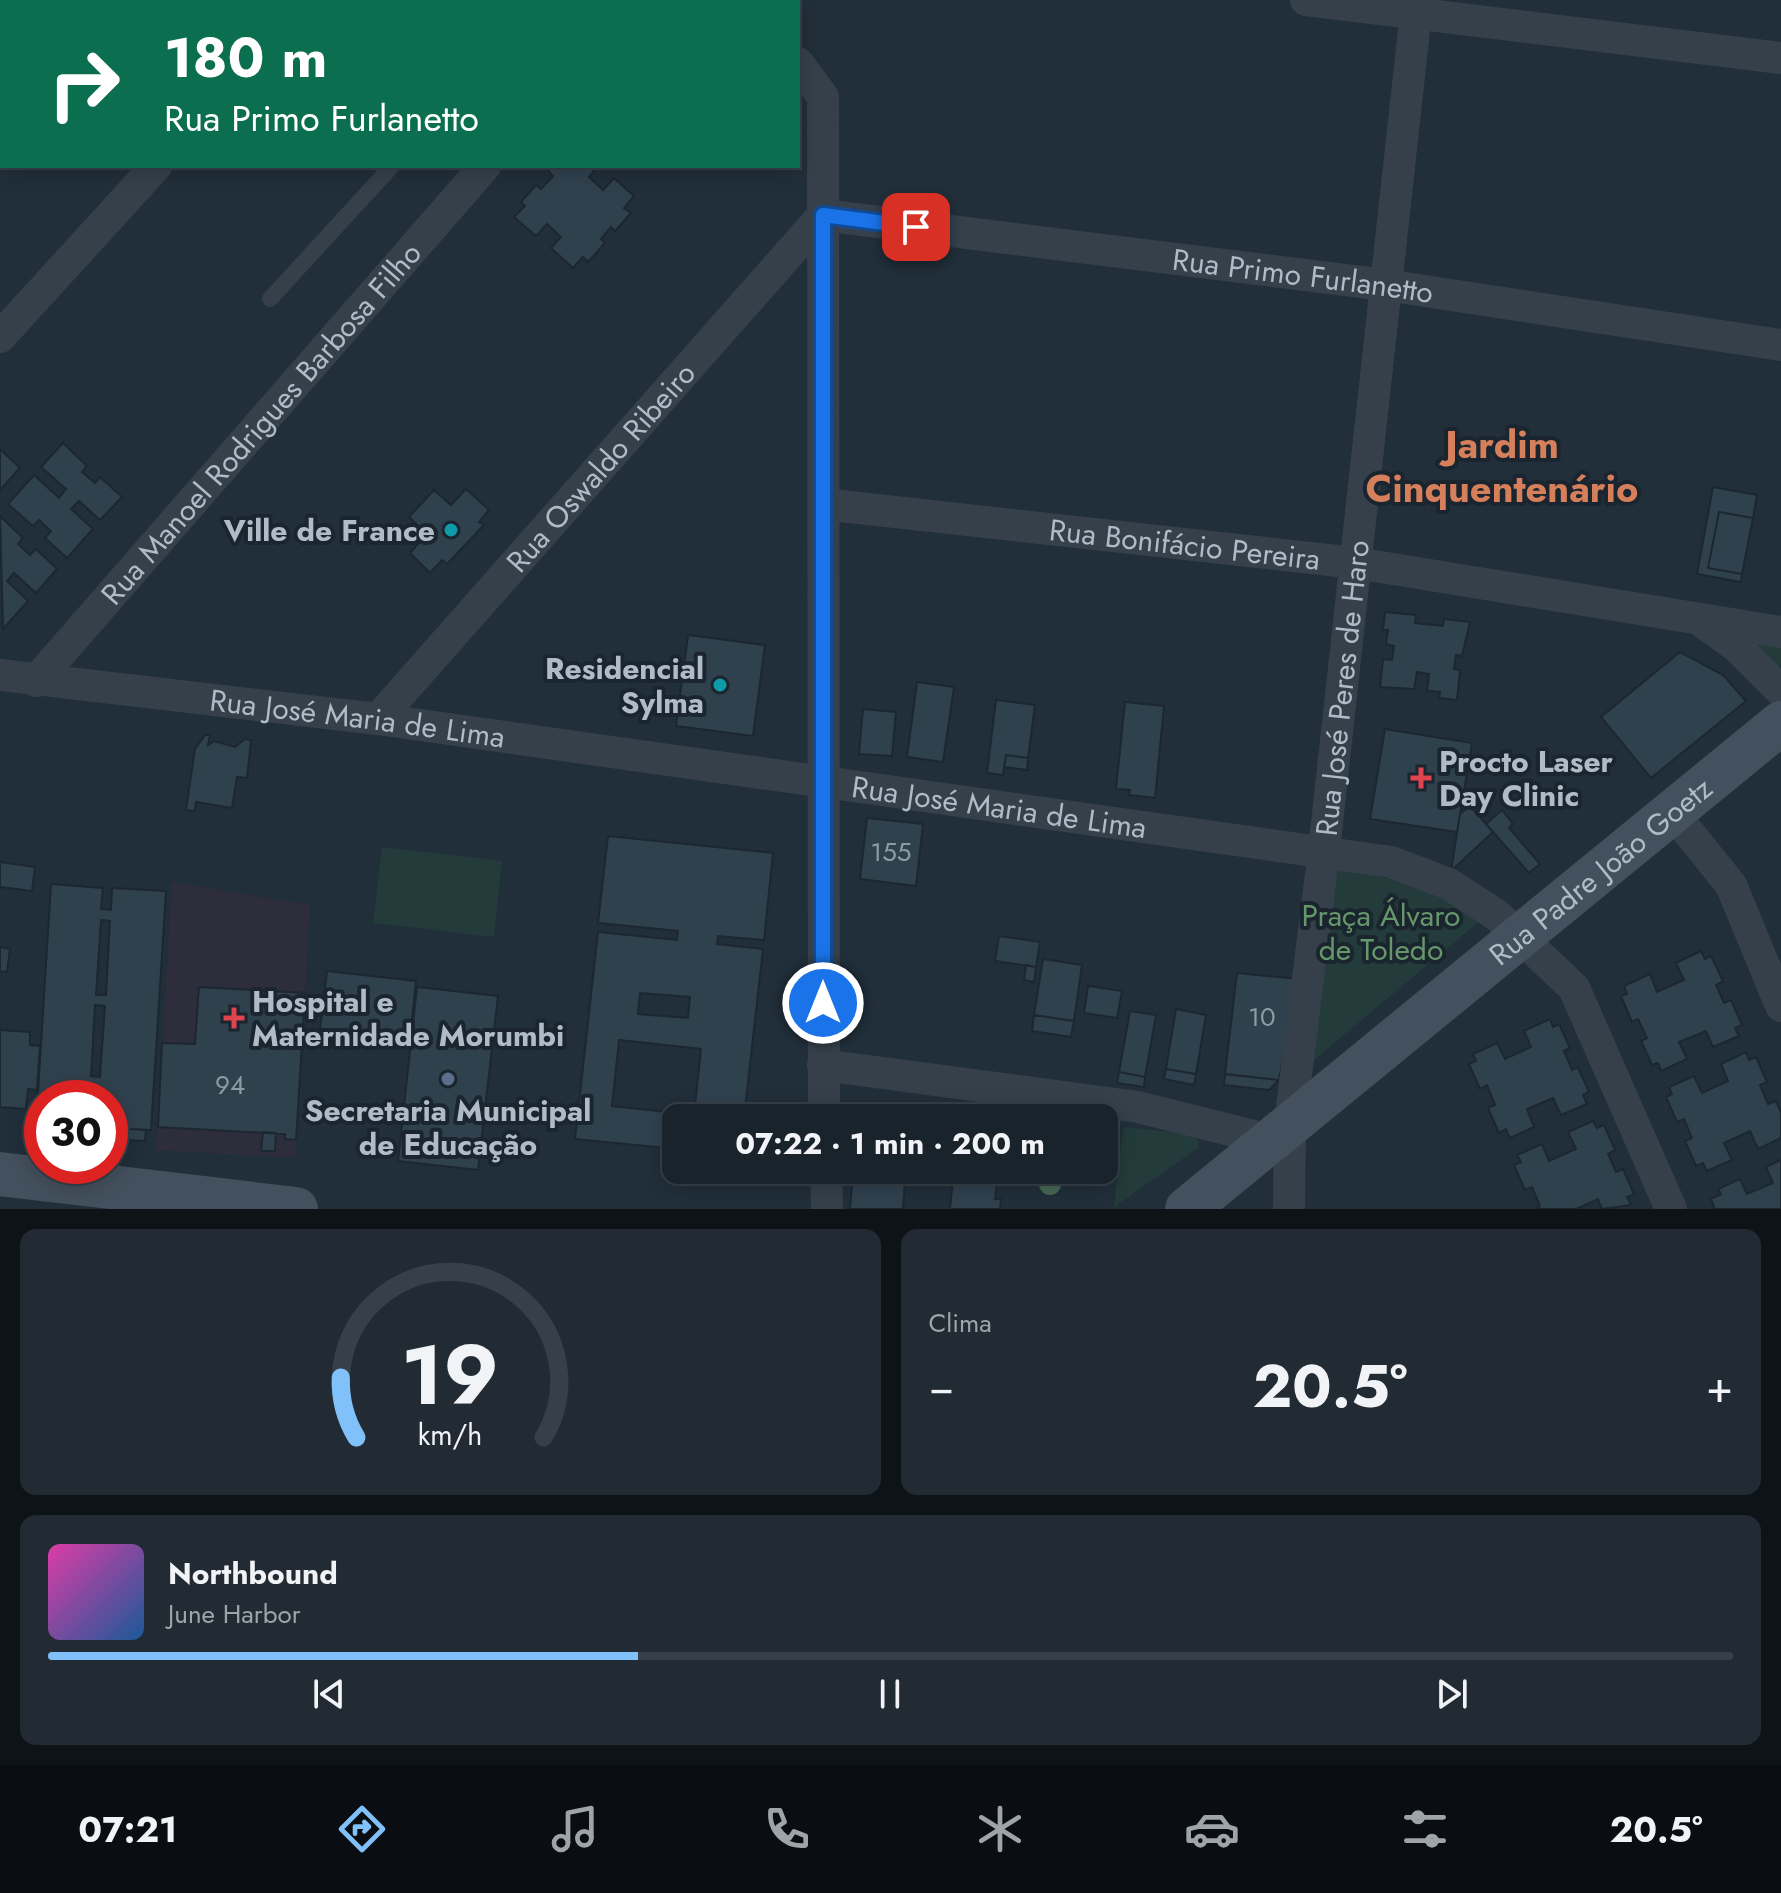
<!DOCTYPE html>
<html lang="pt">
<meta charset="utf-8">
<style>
:root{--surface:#19232c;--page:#222b34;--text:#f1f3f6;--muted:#9fa4a9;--line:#374048;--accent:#81c1f9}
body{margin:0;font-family:Jost,sans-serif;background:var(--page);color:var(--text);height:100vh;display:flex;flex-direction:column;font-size:30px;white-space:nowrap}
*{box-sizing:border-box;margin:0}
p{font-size:26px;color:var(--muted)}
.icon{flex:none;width:44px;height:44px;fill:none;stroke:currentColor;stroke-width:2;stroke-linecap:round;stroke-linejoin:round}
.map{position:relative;height:1209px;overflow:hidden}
.sheet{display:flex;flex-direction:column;gap:20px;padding:20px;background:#0e1318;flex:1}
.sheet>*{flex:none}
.top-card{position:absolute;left:0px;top:0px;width:800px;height:168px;box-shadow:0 4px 20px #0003,0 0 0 2px var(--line);background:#0b6e4f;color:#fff;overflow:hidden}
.speed{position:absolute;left:24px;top:1080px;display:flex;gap:16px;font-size:40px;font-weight:700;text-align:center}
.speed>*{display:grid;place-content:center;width:104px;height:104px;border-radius:50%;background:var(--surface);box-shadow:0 4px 20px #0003,0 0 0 2px var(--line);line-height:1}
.speed .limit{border:12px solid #d22;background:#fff;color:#111}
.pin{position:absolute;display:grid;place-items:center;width:68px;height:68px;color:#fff;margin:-34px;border-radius:16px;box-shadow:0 4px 12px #0006}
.me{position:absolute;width:88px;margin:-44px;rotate:0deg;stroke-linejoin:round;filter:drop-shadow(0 0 6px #0008)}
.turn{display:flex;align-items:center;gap:28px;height:168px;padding:0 32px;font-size:36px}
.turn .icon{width:104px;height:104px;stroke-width:2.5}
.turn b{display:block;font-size:56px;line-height:68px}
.big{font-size:60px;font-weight:700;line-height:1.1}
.sheet .tile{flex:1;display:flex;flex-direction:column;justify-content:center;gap:12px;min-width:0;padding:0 28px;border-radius:16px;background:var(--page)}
.sheet .dial{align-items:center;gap:0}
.dial svg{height:208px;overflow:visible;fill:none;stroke:var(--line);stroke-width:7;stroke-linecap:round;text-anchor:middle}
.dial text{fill:var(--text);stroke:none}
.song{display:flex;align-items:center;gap:24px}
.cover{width:96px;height:96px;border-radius:12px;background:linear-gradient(135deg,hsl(320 70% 55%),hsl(210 70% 35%))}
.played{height:8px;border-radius:4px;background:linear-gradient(90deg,var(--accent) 35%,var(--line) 35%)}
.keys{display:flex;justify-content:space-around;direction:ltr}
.heat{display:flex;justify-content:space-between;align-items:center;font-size:44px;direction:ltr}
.sheet .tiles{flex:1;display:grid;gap:20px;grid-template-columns:1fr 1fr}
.tile:last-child{grid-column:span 2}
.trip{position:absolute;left:662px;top:1104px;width:456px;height:80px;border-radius:16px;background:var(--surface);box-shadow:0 4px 20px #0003,0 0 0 2px var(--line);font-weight:700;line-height:80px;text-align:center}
.dock{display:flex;height:128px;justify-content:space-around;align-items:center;background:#0a0e12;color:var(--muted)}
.dock .icon{width:56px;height:56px}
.dock .on{color:var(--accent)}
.dock b{font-size:36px;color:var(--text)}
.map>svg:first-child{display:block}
.medical{fill:#2d2d3b}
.green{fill:#233b3a}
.building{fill:#30414e;stroke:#1c2731;stroke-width:2;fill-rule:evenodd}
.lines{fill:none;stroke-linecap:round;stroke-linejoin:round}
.lane{stroke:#35404a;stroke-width:16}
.street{stroke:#35404a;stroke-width:32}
.secondary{stroke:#43505d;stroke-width:44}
.tree{fill:#476854}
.route-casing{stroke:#114b97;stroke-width:20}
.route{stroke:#1a73e8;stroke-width:14}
.culture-dot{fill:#0f9aa8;stroke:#1a252f;stroke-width:3}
.health-dot{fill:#e0444e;stroke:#1a252f;stroke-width:3}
.service-dot{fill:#5c6f8a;stroke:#1a252f;stroke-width:3}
.labels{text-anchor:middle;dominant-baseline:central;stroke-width:8;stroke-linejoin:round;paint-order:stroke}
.number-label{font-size:26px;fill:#8e9ba7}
.street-label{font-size:30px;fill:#afbbc6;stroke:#1a252f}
.poi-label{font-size:30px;font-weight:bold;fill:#afbbc6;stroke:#1a252f;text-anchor:end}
.park-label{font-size:30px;fill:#66976a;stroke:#1a252f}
.district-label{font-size:38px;font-weight:bold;fill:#d57f5b;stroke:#1a252f}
</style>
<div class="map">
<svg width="1781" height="1209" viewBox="0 0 1781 1209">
<rect width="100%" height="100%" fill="#212f3a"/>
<path class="medical" d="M 172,882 L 310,905 L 295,1158 L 156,1150 Z"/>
<path class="green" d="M 204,0 L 348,0 L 209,2 Z
M 1743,636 L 1781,642 L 1781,665 L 1773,671 Z
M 382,847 L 502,861 L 494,937 L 373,923 Z
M 1332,867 C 1392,876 1429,890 1482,919 L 1313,1061 Z
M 1123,1127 L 1192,1134 L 1199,1142 L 1198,1148 L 1114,1207 Z"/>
<path class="building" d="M 552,166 L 598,166 L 589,177 L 603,190 L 614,178 L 634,196 L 624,208 L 631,213 L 615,231 L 611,227 L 601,239 L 605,243 L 588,262 L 583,257 L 573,268 L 551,248 L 561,237 L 547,224 L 536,236 L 514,217 L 525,206 L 521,202 L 536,185 L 541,189 L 553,176 L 548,171 Z
M 63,443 L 87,466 L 82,472 L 95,483 L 100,477 L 122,497 L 100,520 L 79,501 L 71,509 L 93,529 L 67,558 L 45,538 L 51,531 L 39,520 L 33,526 L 8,504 L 34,475 L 59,498 L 66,489 L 41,467 Z
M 0,449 L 20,468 L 0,490 Z
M 1713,487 L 1757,495 L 1753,518 L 1719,512 L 1708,568 L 1742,574 L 1741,582 L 1697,574 Z
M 466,489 L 489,510 L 479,522 L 484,525 L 447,564 L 442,560 L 430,573 L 410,553 L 427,534 L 409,517 L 434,490 L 451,505 Z
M 1719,512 L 1753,518 L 1742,574 L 1708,568 Z
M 0,516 L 23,538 L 18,544 L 30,555 L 36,549 L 57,569 L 36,593 L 14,573 L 7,581 L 28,601 L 3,629 Z
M 1385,612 L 1416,615 L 1415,623 L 1443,626 L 1444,619 L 1470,622 L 1462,656 L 1456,655 L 1454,669 L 1460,670 L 1457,700 L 1439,698 L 1440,692 L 1427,691 L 1429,674 L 1417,672 L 1414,689 L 1380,687 L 1383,659 L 1392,660 L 1394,646 L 1386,644 L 1388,630 L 1383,630 Z
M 688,635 L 765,645 L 753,736 L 676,726 Z
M 1680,652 L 1723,675 L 1746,701 L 1651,778 L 1601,717 Z
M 917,682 L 954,687 L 943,762 L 907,757 Z
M 996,700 L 1035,705 L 1028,758 L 1006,755 L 1003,775 L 987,773 Z
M 1125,702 L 1164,706 L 1155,798 L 1129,795 L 1130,790 L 1116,789 Z
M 863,709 L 896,712 L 892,756 L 859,754 Z
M 1385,729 L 1472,743 L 1457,832 L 1370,819 Z
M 205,735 L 210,735 L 208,745 L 214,741 L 235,747 L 245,739 L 251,740 L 247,778 L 237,777 L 232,808 L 196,802 L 195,811 L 186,810 L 195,749 Z
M 1006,755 L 1028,758 L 1027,770 L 1004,767 Z
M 1470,806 L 1493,832 L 1451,871 L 1460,814 Z
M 1502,810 L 1513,824 L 1509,828 L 1540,864 L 1529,873 L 1486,824 Z
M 867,818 L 923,824 L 916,886 L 860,879 Z
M 608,836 L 773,853 L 764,940 L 718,936 L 717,944 L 763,949 L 744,1118 L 676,1118 L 676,1149 L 575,1139 L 598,932 L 677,940 L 678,931 L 598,923 ZM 640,993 L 690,997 L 688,1018 L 638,1014 ZM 619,1040 L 701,1049 L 694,1115 L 612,1106 Z
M 0,862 L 35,867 L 32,891 L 0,887 Z
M 51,884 L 103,888 L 101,909 L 111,910 L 112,888 L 166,891 L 151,1130 L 110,1128 L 110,1098 L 99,1098 L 100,1086 L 90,1086 L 89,1098 L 42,1098 L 42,1124 L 36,1124 ZM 101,920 L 110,921 L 106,995 L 96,995 ZM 95,1005 L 105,1006 L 100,1077 L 91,1076 Z
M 999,936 L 1040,942 L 1036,967 L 995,961 Z
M 0,947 L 10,949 L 7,972 L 0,971 Z
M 1701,951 L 1705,959 L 1711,956 L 1723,981 L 1716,985 L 1724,1003 L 1731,1000 L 1742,1025 L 1735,1028 L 1739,1036 L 1713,1047 L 1706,1031 L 1679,1042 L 1687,1059 L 1661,1071 L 1658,1063 L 1652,1065 L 1641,1041 L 1647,1038 L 1638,1019 L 1632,1022 L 1621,996 L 1627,994 L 1624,986 L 1650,974 L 1657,992 L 1684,980 L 1676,963 Z
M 1043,959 L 1082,965 L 1074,1021 L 1034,1015 Z
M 1026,965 L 1036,967 L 1034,982 L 1024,980 Z
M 327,971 L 416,981 L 409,1047 L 319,1037 Z
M 1237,973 L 1298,979 L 1279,1080 L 1225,1074 Z
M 1088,986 L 1122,991 L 1117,1018 L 1084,1013 Z
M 199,987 L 305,993 L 296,1140 L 285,1139 L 285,1134 L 158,1127 L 162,1043 L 195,1044 Z
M 417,987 L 498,996 L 478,1170 L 398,1161 Z
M 1176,1009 L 1206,1015 L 1196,1074 L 1166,1069 Z
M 1130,1011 L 1156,1015 L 1145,1077 L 1119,1072 Z
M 1034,1015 L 1074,1021 L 1071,1037 L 1032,1031 Z
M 1550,1019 L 1553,1027 L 1559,1024 L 1570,1048 L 1564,1051 L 1572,1070 L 1578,1067 L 1589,1092 L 1583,1095 L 1587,1104 L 1561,1115 L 1553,1098 L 1527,1109 L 1534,1127 L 1510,1138 L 1506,1129 L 1499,1133 L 1488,1108 L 1495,1105 L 1487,1085 L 1480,1089 L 1469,1064 L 1476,1061 L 1473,1054 L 1497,1043 L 1505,1059 L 1531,1047 L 1524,1031 Z
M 0,1030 L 30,1032 L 30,1045 L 40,1046 L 37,1090 L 28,1089 L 26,1109 L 0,1107 Z
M 1746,1052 L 1749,1060 L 1756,1057 L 1767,1082 L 1760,1085 L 1768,1104 L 1776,1101 L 1781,1113 L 1781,1138 L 1758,1149 L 1750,1131 L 1724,1143 L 1732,1160 L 1707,1171 L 1703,1163 L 1696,1166 L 1685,1141 L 1692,1138 L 1684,1119 L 1677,1122 L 1666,1097 L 1672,1094 L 1669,1087 L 1694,1076 L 1702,1093 L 1728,1081 L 1721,1064 Z
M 1166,1069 L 1196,1074 L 1194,1085 L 1164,1079 Z
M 1119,1072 L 1145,1077 L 1144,1087 L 1117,1083 Z
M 1225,1074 L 1279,1080 L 1269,1090 L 1224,1085 Z
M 1593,1121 L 1597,1128 L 1604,1125 L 1615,1150 L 1608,1154 L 1616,1172 L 1623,1169 L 1634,1194 L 1627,1197 L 1631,1205 L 1602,1209 L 1598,1199 L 1576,1209 L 1534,1209 L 1540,1206 L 1532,1187 L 1525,1190 L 1514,1165 L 1521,1162 L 1517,1155 L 1542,1144 L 1549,1161 L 1576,1149 L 1568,1132 Z
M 110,1128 L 146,1130 L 145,1141 L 110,1139 Z
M 263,1132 L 276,1133 L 275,1151 L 261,1151 Z
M 1781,1160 L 1781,1209 L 1715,1209 L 1711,1199 L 1721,1194 L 1718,1189 L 1740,1179 L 1747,1194 L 1773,1183 L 1766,1167 Z
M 853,1172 L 879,1174 L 878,1180 L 905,1182 L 903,1209 L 850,1209 Z
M 953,1178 L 997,1181 L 995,1199 L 1001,1199 L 1000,1209 L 950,1209 Z"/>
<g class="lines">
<path class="lane" d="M 541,2 L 543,0
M 270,299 L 392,166"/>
<g class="street">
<path d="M 27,0 L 29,2"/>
<path d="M 752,0 L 754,2"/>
<path d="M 1306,0 L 1781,58"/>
<path d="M 628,2 L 630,0"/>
<path d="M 798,63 L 823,97 L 824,1118"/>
<path d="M 0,337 L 156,166"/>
<path id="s1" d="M 823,504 L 1356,563 L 1781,632"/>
<path d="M 1704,623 L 1736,646 L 1781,691"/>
<path id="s2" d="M 0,675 L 378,719 L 1391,862 L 1449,884 L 1498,916 L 1574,988 L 1671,1209"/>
<path id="s3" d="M 36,681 L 485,166"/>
<path id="s4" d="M 378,719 L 823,215 L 1385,285 L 1781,345"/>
<path d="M 1672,812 L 1731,885 L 1781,1006"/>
<path d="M 823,1065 L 1138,1107 L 1270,1140"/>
<path d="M 826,1170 L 827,1209"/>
<path id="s5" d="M 1289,1209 L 1290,1123 L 1324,850 L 1416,12"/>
</g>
<g class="secondary">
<path d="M 0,1174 L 296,1209"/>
<path id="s6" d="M 1187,1209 L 1781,723"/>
</g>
</g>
<circle class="tree" cx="1050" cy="1184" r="11"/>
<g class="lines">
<g class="route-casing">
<path id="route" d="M 823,1003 L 823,215 L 916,227"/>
</g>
<use href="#route" class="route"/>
</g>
<g class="culture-dot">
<circle cx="451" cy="530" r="8"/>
<circle cx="720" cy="685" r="8"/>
</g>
<g class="health-dot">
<path d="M1417 766h8v8h8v8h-8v8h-8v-8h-8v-8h8z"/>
<path d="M230 1006h8v8h8v8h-8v8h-8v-8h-8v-8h8z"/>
</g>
<circle class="service-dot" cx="448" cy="1079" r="8"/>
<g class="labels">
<g class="number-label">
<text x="891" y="852">155</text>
<text x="1262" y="1017">10</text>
<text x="230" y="1085">94</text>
</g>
<g class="street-label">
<text stroke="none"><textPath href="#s4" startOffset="1156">Rua Primo Furlanetto</textPath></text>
<text stroke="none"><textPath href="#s3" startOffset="342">Rua Manoel Rodrigues Barbosa Filho</textPath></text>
<text stroke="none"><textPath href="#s4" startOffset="336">Rua Oswaldo Ribeiro</textPath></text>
<text stroke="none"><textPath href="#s1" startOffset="364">Rua Bonifácio Pereira</textPath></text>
<text stroke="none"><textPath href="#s5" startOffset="524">Rua José Peres de Haro</textPath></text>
<text stroke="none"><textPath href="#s2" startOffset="360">Rua José Maria de Lima</textPath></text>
<text stroke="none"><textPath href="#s2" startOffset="1008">Rua José Maria de Lima</textPath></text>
<text stroke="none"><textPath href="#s6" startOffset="534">Rua Padre João Goetz</textPath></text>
</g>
<g class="poi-label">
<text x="435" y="530">Ville de France</text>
<text x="704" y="668">Residencial<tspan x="704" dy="34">Sylma</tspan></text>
<text x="1439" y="761" text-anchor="start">Procto Laser<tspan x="1439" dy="34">Day Clinic</tspan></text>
<text x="252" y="1001" text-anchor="start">Hospital e<tspan x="252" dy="34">Maternidade Morumbi</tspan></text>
<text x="448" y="1110" text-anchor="middle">Secretaria Municipal<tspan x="448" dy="34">de Educação</tspan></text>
</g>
<g class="park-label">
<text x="1381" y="915">Praça Álvaro<tspan x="1381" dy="34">de Toledo</tspan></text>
</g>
<g class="district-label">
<text x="1502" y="444">Jardim<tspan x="1502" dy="44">Cinquentenário</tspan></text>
</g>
</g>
</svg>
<div class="speed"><div class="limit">30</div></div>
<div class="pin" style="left:916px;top:227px;background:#d93025"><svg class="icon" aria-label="arrive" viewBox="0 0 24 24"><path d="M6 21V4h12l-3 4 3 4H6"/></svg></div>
<svg class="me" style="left:823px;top:1003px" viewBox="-20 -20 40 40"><circle r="17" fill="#1a73e8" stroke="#fff" stroke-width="3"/><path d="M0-11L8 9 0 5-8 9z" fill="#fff"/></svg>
<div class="trip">07:22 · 1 min · 200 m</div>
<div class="top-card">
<div class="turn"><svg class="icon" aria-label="right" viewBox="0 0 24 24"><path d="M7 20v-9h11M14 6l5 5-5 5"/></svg><div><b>180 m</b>Rua Primo Furlanetto</div></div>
</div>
</div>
<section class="sheet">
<div class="tiles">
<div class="tile dial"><svg viewBox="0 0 100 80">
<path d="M14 69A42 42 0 1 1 86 69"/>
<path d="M14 69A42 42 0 0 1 8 46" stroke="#81c1f9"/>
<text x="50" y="56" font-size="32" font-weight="700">19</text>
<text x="50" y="72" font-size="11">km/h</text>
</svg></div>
<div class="tile"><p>Clima</p>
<div class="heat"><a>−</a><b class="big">20.5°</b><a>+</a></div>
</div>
<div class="tile">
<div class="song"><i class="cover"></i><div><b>Northbound</b><p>June Harbor</p></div></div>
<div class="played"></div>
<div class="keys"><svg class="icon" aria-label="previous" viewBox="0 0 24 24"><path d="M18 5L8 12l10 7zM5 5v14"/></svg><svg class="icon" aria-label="pause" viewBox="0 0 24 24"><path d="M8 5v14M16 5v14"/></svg><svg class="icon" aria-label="next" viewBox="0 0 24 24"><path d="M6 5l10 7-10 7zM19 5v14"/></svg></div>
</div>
</div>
</section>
<nav class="dock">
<b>07:21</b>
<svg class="icon on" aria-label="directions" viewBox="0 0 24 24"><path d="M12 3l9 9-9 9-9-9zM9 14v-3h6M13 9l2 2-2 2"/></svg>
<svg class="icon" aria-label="music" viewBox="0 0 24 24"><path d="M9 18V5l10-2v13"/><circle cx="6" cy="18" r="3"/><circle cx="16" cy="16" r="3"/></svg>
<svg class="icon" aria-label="phone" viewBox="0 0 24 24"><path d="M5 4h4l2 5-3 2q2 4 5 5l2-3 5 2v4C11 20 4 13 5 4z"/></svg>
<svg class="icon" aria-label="climate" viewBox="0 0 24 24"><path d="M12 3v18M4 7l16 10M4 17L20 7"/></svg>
<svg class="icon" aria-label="car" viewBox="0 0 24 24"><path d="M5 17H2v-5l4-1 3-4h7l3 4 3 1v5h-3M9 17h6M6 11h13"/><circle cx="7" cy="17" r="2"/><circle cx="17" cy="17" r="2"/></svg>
<svg class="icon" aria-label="filters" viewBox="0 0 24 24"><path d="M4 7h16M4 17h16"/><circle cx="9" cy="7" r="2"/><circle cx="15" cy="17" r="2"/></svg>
<b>20.5°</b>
</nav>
